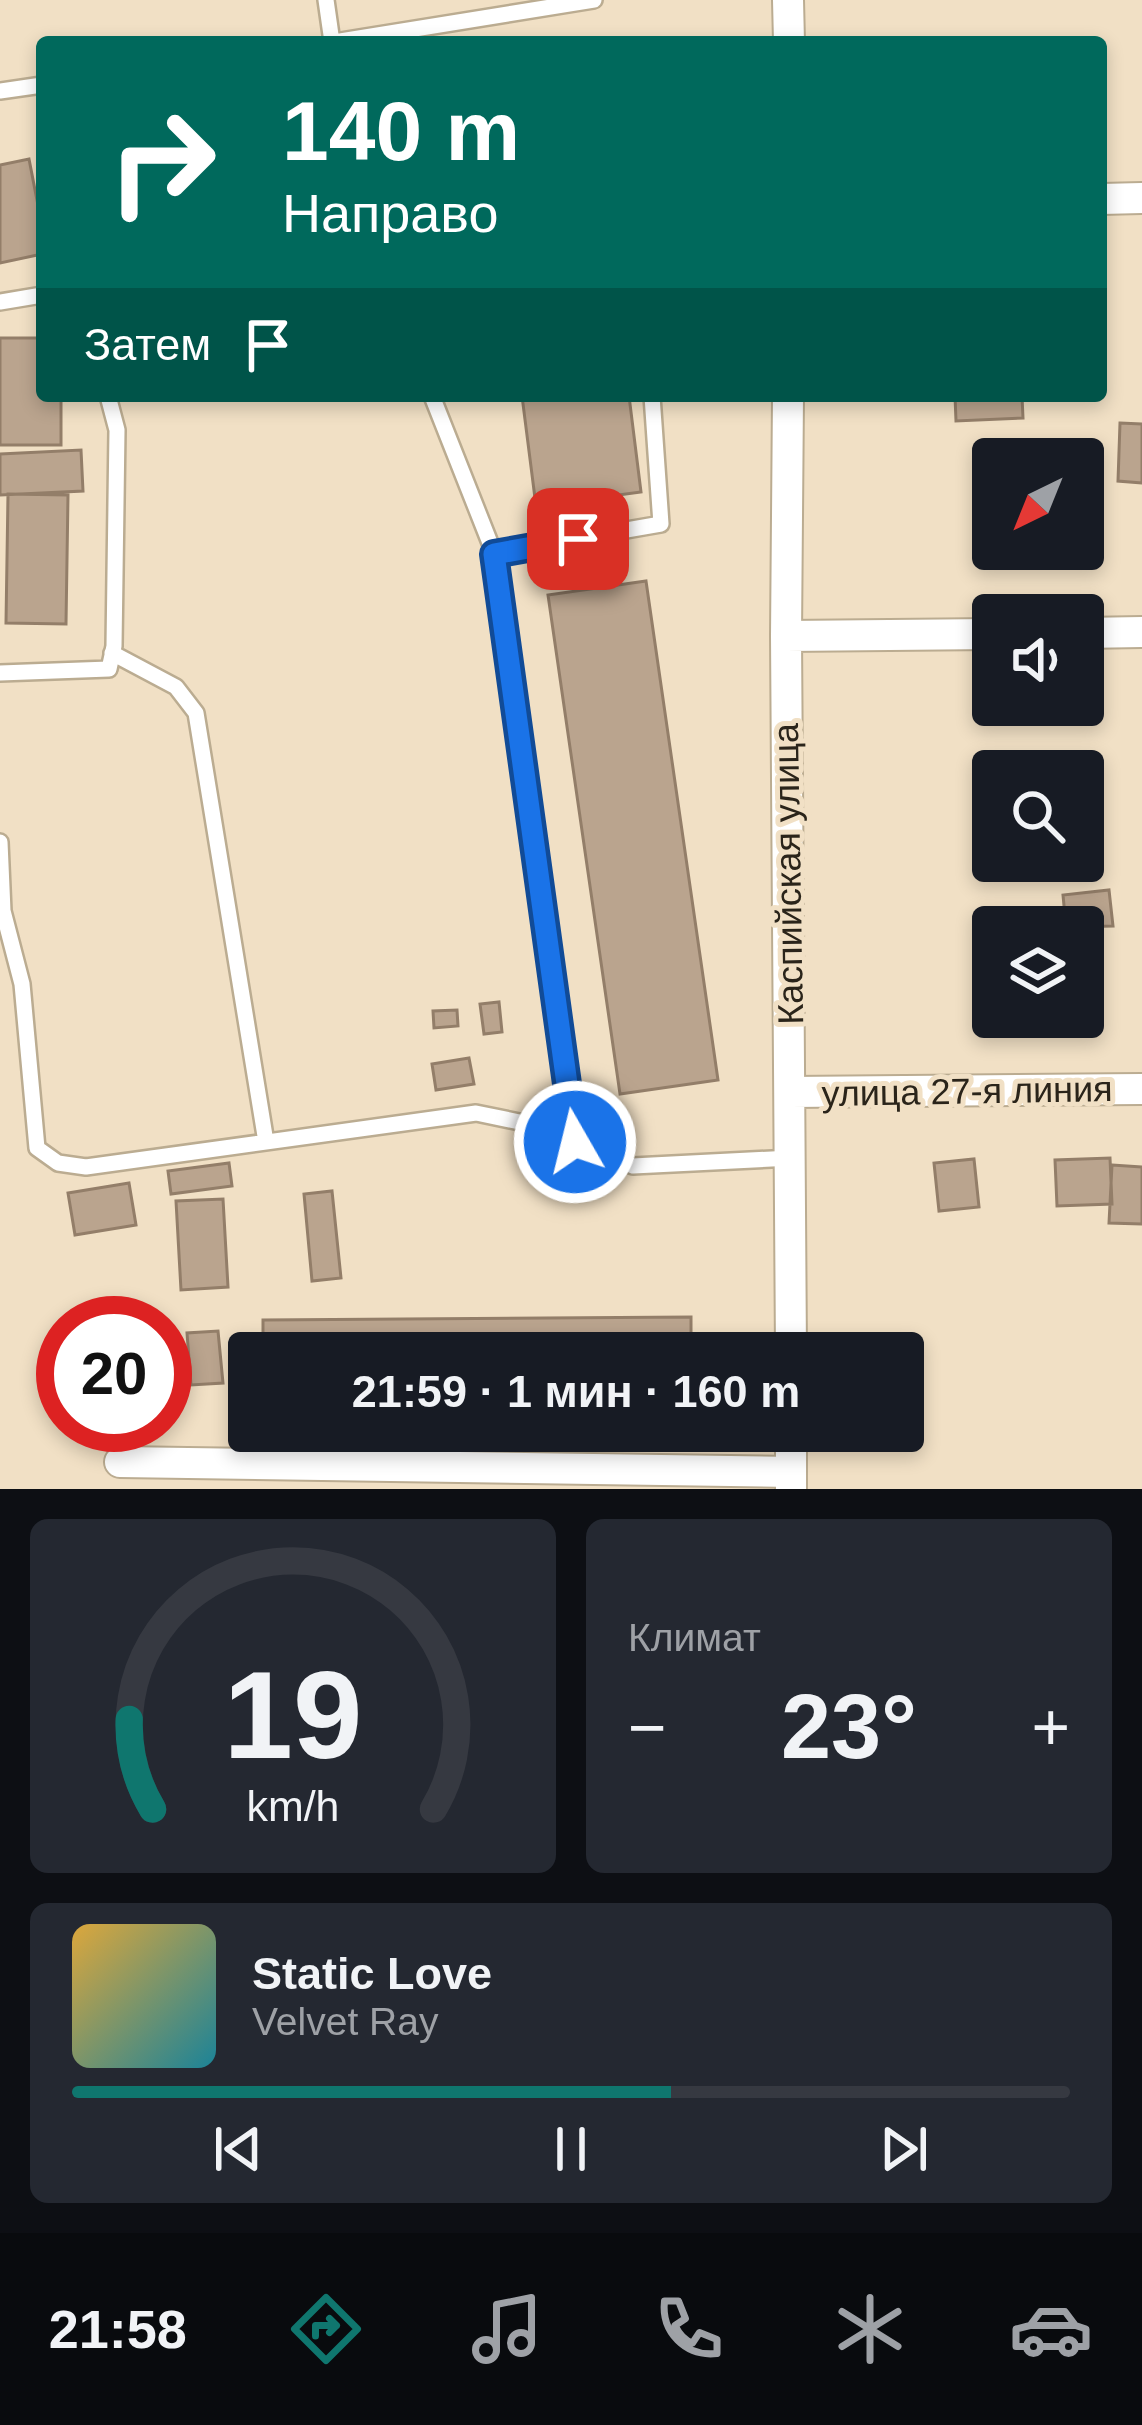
<!DOCTYPE html>
<html lang="ru">
<meta charset="utf-8">
<style>
:root{--surface:#171b24;--page:#242831;--text:#f1f3f6;--muted:#9ea1a6;--line:#363941;--accent:#0f766e}
body{margin:0;font-family:Helvetica,sans-serif;background:var(--page);color:var(--text);height:100vh;display:flex;flex-direction:column;font-size:45px;white-space:nowrap}
*{box-sizing:border-box;margin:0}
p{font-size:39px;color:var(--muted)}
.icon{flex:none;width:66px;height:66px;fill:none;stroke:currentColor;stroke-width:2;stroke-linecap:round;stroke-linejoin:round}
.map{position:relative;height:1489px;overflow:hidden}
.details{display:flex;flex-direction:column;gap:30px;padding:30px;background:#0d0f14;flex:1}
.details>*{flex:none}
.top-card{position:absolute;left:36px;top:36px;width:1071px;height:366px;border-radius:12px;box-shadow:0 6px 18px #0003;background:#00695c;color:#fff;overflow:hidden}
.needle{width:78px;rotate:223deg}
.buttons{position:absolute;left:972px;top:438px;display:grid;gap:24px}
.buttons a{display:grid;place-items:center;width:132px;height:132px;border-radius:12px;background:var(--surface);box-shadow:0 6px 18px #0003;font-size:60px}
.speed{position:absolute;left:36px;top:1296px;display:flex;gap:24px;font-size:60px;font-weight:700;text-align:center}
.speed>*{display:grid;place-content:center;width:156px;height:156px;border-radius:50%;background:var(--surface);box-shadow:0 6px 18px #0003;line-height:1}
.speed .limit{border:18px solid #d22;background:#fff;color:#111}
.pin{position:absolute;display:grid;place-items:center;width:102px;height:102px;color:#fff;margin:-51px;border-radius:24px;box-shadow:0 6px 18px #0006}
.me{position:absolute;width:132px;margin:-66px;rotate:352deg;stroke-linejoin:round;filter:drop-shadow(0 0 9px #0008)}
.turn{display:flex;align-items:center;gap:42px;height:252px;padding:0 48px;font-size:54px}
.turn .icon{width:156px;height:156px;stroke-width:2.5}
.turn b{display:block;font-size:84px;line-height:102px}
.then{display:flex;align-items:center;height:114px;padding:0 48px;background:#0003;gap:24px;font-size:45px}
.big{font-size:90px;font-weight:600;line-height:1.1}
.details .tile{flex:1;display:flex;flex-direction:column;justify-content:center;gap:18px;min-width:0;padding:0 42px;border-radius:18px;background:var(--page)}
.details .dial{align-items:center;gap:0}
.dial svg{height:312px;overflow:visible;fill:none;stroke:var(--line);stroke-width:7;stroke-linecap:round;text-anchor:middle}
.dial text{fill:var(--text);stroke:none}
.song{display:flex;align-items:center;gap:36px}
.cover{width:144px;height:144px;border-radius:18px;background:linear-gradient(135deg,hsl(40 70% 55%),hsl(190 70% 35%))}
.played{height:12px;border-radius:6px;background:linear-gradient(90deg,var(--accent) 60%,var(--line) 60%)}
.keys{display:flex;justify-content:space-around;direction:ltr}
.heat{display:flex;justify-content:space-between;align-items:center;font-size:66px;direction:ltr}
.details .tiles{flex:1;display:grid;gap:30px;grid-template-columns:1fr 1fr}
.tile:last-child{grid-column:span 2}
.trip{position:absolute;left:228px;top:1332px;width:696px;height:120px;border-radius:12px;background:var(--surface);box-shadow:0 6px 18px #0003;font-weight:600;line-height:120px;text-align:center}
.menu{display:flex;height:192px;justify-content:space-around;align-items:center;background:#090b0e;color:var(--muted)}
.menu .icon{width:84px;height:84px}
.menu .current{color:var(--accent)}
.menu b{font-size:54px;color:var(--text)}
.map>svg:first-child{display:block}
.building{fill:#baa48e;stroke:#937e69;stroke-width:3}
.lines{fill:none;stroke-linecap:round;stroke-linejoin:round}
.service-casing{stroke:#bbac91;stroke-width:20}
.minor-casing{stroke:#bbac91;stroke-width:34}
.service{stroke:#fff;stroke-width:15}
.minor{stroke:#fff;stroke-width:30}
.route-casing{stroke:#114b97;stroke-width:30}
.route{stroke:#1a73e8;stroke-width:21}
.labels{text-anchor:middle;dominant-baseline:central;stroke-width:10;stroke-linejoin:round;paint-order:stroke}
.street-label{font-size:36px;fill:#2a241a;stroke:#f1e0c5}
</style>
<div class="map">
<svg width="1142" height="1489" viewBox="0 0 1142 1489">
<rect width="100%" height="100%" fill="#f1e0c5"/>
<path class="building" d="M 29,159 L 42,226 L 42,254 L 0,263 L 0,165 Z
M 0,338 L 42,338 L 42,396 L 61,396 L 61,445 L 0,445 Z
M 522,396 L 629,396 L 641,492 L 536,506 Z
M 955,396 L 1022,396 L 1023,418 L 956,421 Z
M 1120,423 L 1142,424 L 1142,483 L 1118,481 Z
M 81,450 L 83,491 L 0,495 L 0,454 Z
M 984,477 L 993,477 L 993,530 L 981,530 Z
M 8,494 L 68,495 L 66,624 L 6,623 Z
M 646,581 L 718,1080 L 620,1094 L 548,595 Z
M 1109,890 L 1113,926 L 1066,927 L 1063,895 Z
M 983,933 L 993,934 L 993,972 L 982,972 Z
M 499,1002 L 502,1032 L 484,1034 L 480,1004 Z
M 457,1010 L 458,1026 L 434,1028 L 433,1011 Z
M 469,1058 L 474,1084 L 436,1090 L 432,1064 Z
M 1110,1158 L 1112,1204 L 1057,1206 L 1055,1160 Z
M 974,1159 L 979,1207 L 939,1211 L 934,1163 Z
M 229,1163 L 232,1186 L 171,1194 L 168,1171 Z
M 1112,1165 L 1142,1167 L 1142,1224 L 1109,1223 Z
M 129,1183 L 136,1225 L 75,1235 L 68,1193 Z
M 332,1191 L 341,1278 L 312,1281 L 304,1194 Z
M 223,1199 L 228,1287 L 181,1290 L 176,1201 Z
M 691,1317 L 691,1353 L 263,1353 L 263,1320 Z
M 218,1331 L 223,1383 L 191,1385 L 187,1333 Z"/>
<g class="lines">
<g class="service-casing">
<path id="service" d="M 326,0 L 332,42
M 334,42 L 594,0
M 0,91 L 42,85
M 0,302 L 42,295
M 432,396 L 494,553
M 112,653 L 176,687 L 196,713 L 266,1142
M 0,673 L 109,669 L 114,646 L 117,430 L 108,396
M 0,842 L 3,911 L 22,984 L 37,1148 L 58,1163 L 86,1167 L 476,1113 L 539,1126 L 633,1166 L 791,1158
M 575,1141 L 494,553 L 661,524 L 652,396"/>
</g>
<g class="minor-casing">
<path id="minor" d="M 788,0 L 789,42
M 1101,199 L 1142,198
M 788,396 L 786,636 L 791,1353
M 1083,633 L 1142,632
M 786,636 L 993,634
M 791,1092 L 1142,1089
M 791,1431 L 791,1489
M 120,1462 L 791,1472"/>
</g>
<use href="#service" class="service"/>
<use href="#minor" class="minor"/>
</g>
<g class="lines">
<g class="route-casing">
<path id="route" d="M 575,1142 L 494,554 L 578,539"/>
</g>
<use href="#route" class="route"/>
</g>
<g class="labels">
<g class="street-label">
<text transform="translate(788 874) rotate(-91)">Каспийская улица</text>
<text transform="translate(967 1091) rotate(-1)">улица 27-я линия</text>
</g>
</g>
</svg>
<div class="buttons">
<a><svg class="needle" viewBox="-14 -14 28 28"><path d="M0-13l5 13h-10z" fill="#e53935"/><path d="M0 13l5-13h-10z" fill="#9ea1a6"/></svg></a>
<a><svg class="icon" aria-label="sound" viewBox="0 0 24 24"><path d="M4 9h4l5-4v14l-5-4H4zM17 9q2 3 0 6"/></svg></a>
<a><svg class="icon" aria-label="search" viewBox="0 0 24 24"><circle cx="10" cy="10" r="6"/><path d="M15 15l6 6"/></svg></a>
<a><svg class="icon" aria-label="layers" viewBox="0 0 24 24"><path d="M12 4l9 5-9 5-9-5zM3 14l9 5 9-5"/></svg></a>
</div>
<div class="speed"><div class="limit">20</div></div>
<div class="pin" style="left:578px;top:539px;background:#d93025"><svg class="icon" aria-label="arrive" viewBox="0 0 24 24"><path d="M6 21V4h12l-3 4 3 4H6"/></svg></div>
<svg class="me" style="left:575px;top:1142px" viewBox="-20 -20 40 40"><circle r="17" fill="#1a73e8" stroke="#fff" stroke-width="3"/><path d="M0-11L8 9 0 5-8 9z" fill="#fff"/></svg>
<div class="trip">21:59 · 1 мин · 160 m</div>
<div class="top-card">
<div class="turn"><svg class="icon" aria-label="right" viewBox="0 0 24 24"><path d="M7 20v-9h11M14 6l5 5-5 5"/></svg><div><b>140 m</b>Направо</div></div>
<div class="then">Затем<svg class="icon" aria-label="arrive" viewBox="0 0 24 24"><path d="M6 21V4h12l-3 4 3 4H6"/></svg></div>
</div>
</div>
<section class="details">
<div class="tiles">
<div class="tile dial"><svg viewBox="0 0 100 80">
<path d="M14 69A42 42 0 1 1 86 69"/>
<path d="M14 69A42 42 0 0 1 8 46" stroke="#0f766e"/>
<text x="50" y="56" font-size="32" font-weight="700">19</text>
<text x="50" y="72" font-size="11">km/h</text>
</svg></div>
<div class="tile"><p>Климат</p>
<div class="heat"><a>−</a><b class="big">23°</b><a>+</a></div>
</div>
<div class="tile">
<div class="song"><i class="cover"></i><div><b>Static Love</b><p>Velvet Ray</p></div></div>
<div class="played"></div>
<div class="keys"><svg class="icon" aria-label="previous" viewBox="0 0 24 24"><path d="M18 5L8 12l10 7zM5 5v14"/></svg><svg class="icon" aria-label="pause" viewBox="0 0 24 24"><path d="M8 5v14M16 5v14"/></svg><svg class="icon" aria-label="next" viewBox="0 0 24 24"><path d="M6 5l10 7-10 7zM19 5v14"/></svg></div>
</div>
</div>
</section>
<nav class="menu">
<b>21:58</b>
<svg class="icon current" aria-label="directions" viewBox="0 0 24 24"><path d="M12 3l9 9-9 9-9-9zM9 14v-3h6M13 9l2 2-2 2"/></svg>
<svg class="icon" aria-label="music" viewBox="0 0 24 24"><path d="M9 18V5l10-2v13"/><circle cx="6" cy="18" r="3"/><circle cx="16" cy="16" r="3"/></svg>
<svg class="icon" aria-label="phone" viewBox="0 0 24 24"><path d="M5 4h4l2 5-3 2q2 4 5 5l2-3 5 2v4C11 20 4 13 5 4z"/></svg>
<svg class="icon" aria-label="climate" viewBox="0 0 24 24"><path d="M12 3v18M4 7l16 10M4 17L20 7"/></svg>
<svg class="icon" aria-label="car" viewBox="0 0 24 24"><path d="M5 17H2v-5l4-1 3-4h7l3 4 3 1v5h-3M9 17h6M6 11h13"/><circle cx="7" cy="17" r="2"/><circle cx="17" cy="17" r="2"/></svg>
</nav>
